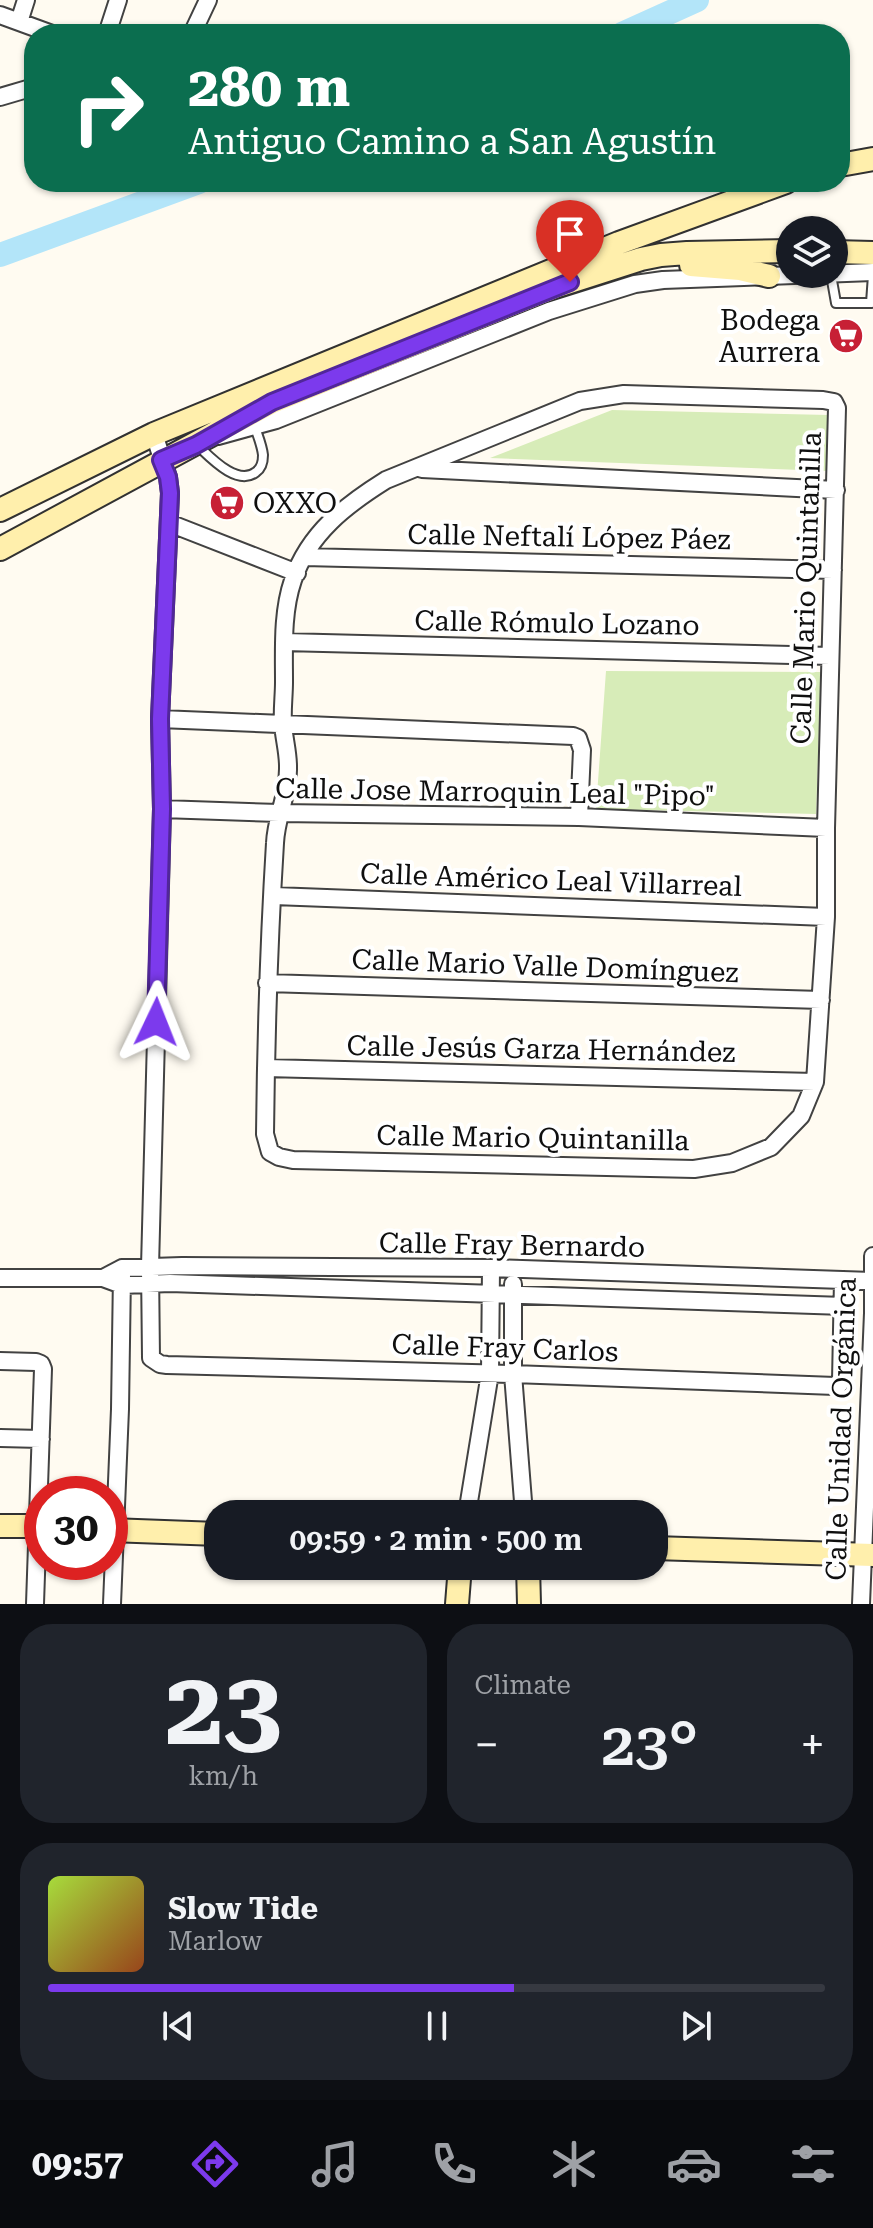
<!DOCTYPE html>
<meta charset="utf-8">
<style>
:root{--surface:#171b24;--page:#20242c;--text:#f1f3f6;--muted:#9ea1a6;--line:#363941;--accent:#7c3aed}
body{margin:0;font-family:"Roboto Serif",serif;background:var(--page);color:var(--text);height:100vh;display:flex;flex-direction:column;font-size:30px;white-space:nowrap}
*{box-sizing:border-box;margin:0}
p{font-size:26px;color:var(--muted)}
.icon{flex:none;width:44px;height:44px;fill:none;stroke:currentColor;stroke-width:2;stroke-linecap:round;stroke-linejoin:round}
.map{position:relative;height:1604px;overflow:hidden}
.details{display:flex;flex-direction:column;gap:20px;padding:20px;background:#0d0f14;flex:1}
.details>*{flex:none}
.banner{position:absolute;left:24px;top:24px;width:826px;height:168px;border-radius:32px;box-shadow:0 2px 6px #0004;background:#0b6e4f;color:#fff;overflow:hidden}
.buttons{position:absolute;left:776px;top:216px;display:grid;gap:16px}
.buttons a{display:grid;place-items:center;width:72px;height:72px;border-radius:50%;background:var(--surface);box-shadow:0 2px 6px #0004;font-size:40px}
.speed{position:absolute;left:24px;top:1476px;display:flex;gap:16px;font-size:40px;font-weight:700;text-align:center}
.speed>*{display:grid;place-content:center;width:104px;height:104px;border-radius:50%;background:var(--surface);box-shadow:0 2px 6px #0004;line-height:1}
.speed .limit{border:12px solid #d22;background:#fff;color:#111}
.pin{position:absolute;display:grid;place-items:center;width:68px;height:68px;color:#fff;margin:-82px -34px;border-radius:50% 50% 50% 0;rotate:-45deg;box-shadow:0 0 8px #0007}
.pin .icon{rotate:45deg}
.me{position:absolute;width:88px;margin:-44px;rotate:2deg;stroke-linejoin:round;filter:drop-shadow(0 0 6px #0008)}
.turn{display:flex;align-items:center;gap:28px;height:168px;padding:0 32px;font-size:36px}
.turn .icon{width:104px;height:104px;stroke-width:2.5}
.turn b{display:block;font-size:56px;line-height:68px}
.big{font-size:60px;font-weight:600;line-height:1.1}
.details .card{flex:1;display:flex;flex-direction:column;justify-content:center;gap:12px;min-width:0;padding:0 28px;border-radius:32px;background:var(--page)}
.details .dial{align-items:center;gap:0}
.dial b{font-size:104px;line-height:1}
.song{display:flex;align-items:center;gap:24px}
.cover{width:96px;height:96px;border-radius:12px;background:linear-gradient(135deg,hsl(80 70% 55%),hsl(20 70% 35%))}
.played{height:8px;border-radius:4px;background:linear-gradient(90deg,var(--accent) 60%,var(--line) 60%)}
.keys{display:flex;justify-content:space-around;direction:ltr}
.heat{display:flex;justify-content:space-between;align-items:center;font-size:44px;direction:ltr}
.details .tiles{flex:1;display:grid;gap:20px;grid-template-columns:1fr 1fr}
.card:last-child{grid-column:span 2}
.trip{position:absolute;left:204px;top:1500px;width:464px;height:80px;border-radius:32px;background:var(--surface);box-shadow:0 2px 6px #0004;font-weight:600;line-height:80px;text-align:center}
.tab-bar{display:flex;height:128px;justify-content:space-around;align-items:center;background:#090b0e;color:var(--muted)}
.tab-bar .icon{width:56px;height:56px}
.tab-bar .selected{color:var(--accent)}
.tab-bar b{font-size:36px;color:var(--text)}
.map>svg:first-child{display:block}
.park{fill:#d7ecb8}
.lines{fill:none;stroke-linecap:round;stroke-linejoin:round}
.river{stroke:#b3e5f9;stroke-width:24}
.lane-casing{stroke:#424242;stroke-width:12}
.street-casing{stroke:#424242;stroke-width:20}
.secondary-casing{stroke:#313131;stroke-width:26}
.lane{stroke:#fff;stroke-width:8}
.street{stroke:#fff;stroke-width:16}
.secondary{stroke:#ffefac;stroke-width:22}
.route-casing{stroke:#51269a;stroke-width:20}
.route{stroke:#7c3aed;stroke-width:14}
.labels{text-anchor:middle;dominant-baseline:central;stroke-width:8;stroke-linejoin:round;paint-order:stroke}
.poi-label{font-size:28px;fill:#0f0f0f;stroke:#fff;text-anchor:end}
.street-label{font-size:28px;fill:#0f0f0f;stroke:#fff}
</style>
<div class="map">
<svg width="873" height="1604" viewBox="0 0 873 1604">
<rect width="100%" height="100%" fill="#fffbf1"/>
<path class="park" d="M 612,410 L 829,415 L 826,471 L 490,458 Z
M 606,671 L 821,672 L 816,814 L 596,809 Z"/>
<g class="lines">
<path class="river" d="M 622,34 L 697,0
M 0,255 L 199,182"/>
<g class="lane-casing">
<path id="lane" d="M 831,275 L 836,303 L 871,303 L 873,275
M 197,445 C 210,457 237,487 256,472 C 262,468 263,462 263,455 C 262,445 257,434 254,424"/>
</g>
<g class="street-casing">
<path id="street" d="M 0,15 L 52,34
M 19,22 L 26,0
M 107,34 L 118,0
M 192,34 L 208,0
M 0,97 L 34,87
M 624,394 L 823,400 L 834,402 L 837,408 L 826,828 L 826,917 L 815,1082 L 801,1116 L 771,1147 L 732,1163 L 694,1169 L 293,1160 L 279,1157 L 270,1152 L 265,1134 C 266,1037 269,940 275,843 C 276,817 289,793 288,766 C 288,752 284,738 283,724 C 282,710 284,696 284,682 C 284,648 282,612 293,580 C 309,533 346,505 386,480 L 580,401 Z
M 154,434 L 168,477 L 170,493 L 160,719 L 162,809 L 150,1267 L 151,1358 L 160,1364 L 167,1365 L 513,1374 L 835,1386 L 839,1385 L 841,1381 L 843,1280
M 218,436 L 276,420 L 549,311 L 635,284 L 663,280 L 873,272
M 422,469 L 836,490
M 169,523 L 297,573
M 304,557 L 833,570
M 284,642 L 830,656
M 160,719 L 573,736 L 578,738 L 582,750 L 579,817
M 162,809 L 279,813 L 579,817 L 826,828
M 274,896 L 826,917
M 267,983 L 821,1000
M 266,1068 L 815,1082
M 0,1278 L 103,1278 L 122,1285 L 170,1283 L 844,1306
M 103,1278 L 122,1268 L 182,1266 L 491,1268 L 872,1281
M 513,1284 L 513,1374 L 524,1514
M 0,1361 L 36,1362 L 41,1364 L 43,1369 L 35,1604
M 0,1438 L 41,1439
M 467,1514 L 490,1373 L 491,1268
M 112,1604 L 120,1409 L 122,1274
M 861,1604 L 873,1313 L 873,1256"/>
</g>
<g class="secondary-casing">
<path id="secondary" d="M 840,165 L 873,159
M 834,252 L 873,253
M 691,265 L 740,269 L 769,276
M 0,510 L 154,434 L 619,243 L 786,182
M 0,549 L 272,402 L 557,286 L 641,259 L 661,255 L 687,253 L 790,251
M 0,1526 L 42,1526
M 110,1530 L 218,1534
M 654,1548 L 873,1555
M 528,1566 L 529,1604
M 457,1604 L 460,1566"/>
</g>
<use href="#lane" class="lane"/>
<use href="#street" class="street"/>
<use href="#secondary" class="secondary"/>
</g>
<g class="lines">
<g class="route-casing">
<path id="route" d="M 156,1022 L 162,809 L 160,719 L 170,493 L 168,477 L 161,460 L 196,445 L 272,402 L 570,282"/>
</g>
<use href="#route" class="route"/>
</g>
<defs>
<g id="supermarket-disc" transform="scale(1.8)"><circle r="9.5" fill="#c72035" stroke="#fff"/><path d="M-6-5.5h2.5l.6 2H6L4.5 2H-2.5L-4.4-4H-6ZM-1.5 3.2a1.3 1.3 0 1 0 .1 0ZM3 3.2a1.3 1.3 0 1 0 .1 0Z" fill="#fff"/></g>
</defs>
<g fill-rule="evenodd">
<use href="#supermarket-disc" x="846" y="336"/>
<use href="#supermarket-disc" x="227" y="503"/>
</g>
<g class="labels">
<g class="poi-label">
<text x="820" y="320">Bodega<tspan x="820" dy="32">Aurrera</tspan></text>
<text x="253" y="503" text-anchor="start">OXXO</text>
</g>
<g class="street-label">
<text transform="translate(569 537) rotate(1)">Calle Neftalí López Páez</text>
<text transform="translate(806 588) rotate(-88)">Calle Mario Quintanilla</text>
<text transform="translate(557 623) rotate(1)">Calle Rómulo Lozano</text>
<text transform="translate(495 792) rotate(1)">Calle Jose Marroquin Leal "Pipo"</text>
<text transform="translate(551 880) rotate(2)">Calle Américo Leal Villarreal</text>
<text transform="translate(545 966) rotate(2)">Calle Mario Valle Domínguez</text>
<text transform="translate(541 1049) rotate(1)">Calle Jesús Garza Hernández</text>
<text transform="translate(533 1138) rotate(1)">Calle Mario Quintanilla</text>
<text transform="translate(512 1245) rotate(1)">Calle Fray Bernardo</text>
<text transform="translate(505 1348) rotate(2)">Calle Fray Carlos</text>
<text transform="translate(841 1429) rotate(-88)">Calle Unidad Orgánica</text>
</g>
</g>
</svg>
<div class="buttons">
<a><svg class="icon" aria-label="layers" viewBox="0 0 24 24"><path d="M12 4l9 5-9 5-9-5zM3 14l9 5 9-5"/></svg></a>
</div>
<div class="speed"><div class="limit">30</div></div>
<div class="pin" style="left:570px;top:282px;background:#d93025"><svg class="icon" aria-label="arrive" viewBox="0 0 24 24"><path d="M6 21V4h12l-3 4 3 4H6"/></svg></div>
<svg class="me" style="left:156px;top:1022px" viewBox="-20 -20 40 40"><path d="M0-17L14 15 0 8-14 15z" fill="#7c3aed" stroke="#fff" stroke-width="4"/></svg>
<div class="trip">09:59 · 2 min · 500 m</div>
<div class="banner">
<div class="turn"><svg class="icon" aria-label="right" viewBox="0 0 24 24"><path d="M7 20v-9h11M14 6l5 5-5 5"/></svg><div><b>280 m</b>Antiguo Camino a San Agustín</div></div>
</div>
</div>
<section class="details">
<div class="tiles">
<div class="card dial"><b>23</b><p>km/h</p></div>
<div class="card"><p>Climate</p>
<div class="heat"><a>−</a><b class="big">23°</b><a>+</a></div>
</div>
<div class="card">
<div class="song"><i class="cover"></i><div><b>Slow Tide</b><p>Marlow</p></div></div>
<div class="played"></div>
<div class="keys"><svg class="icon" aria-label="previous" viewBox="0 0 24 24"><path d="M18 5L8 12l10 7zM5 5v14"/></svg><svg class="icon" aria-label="pause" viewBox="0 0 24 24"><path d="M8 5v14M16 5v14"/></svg><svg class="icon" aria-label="next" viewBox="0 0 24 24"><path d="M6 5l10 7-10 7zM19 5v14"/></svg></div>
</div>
</div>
</section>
<nav class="tab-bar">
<b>09:57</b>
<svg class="icon selected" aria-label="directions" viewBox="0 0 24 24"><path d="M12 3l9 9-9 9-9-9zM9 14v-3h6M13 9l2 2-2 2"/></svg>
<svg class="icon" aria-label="music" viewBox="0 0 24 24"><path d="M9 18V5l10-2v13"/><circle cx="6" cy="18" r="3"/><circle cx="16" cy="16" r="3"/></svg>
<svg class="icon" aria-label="phone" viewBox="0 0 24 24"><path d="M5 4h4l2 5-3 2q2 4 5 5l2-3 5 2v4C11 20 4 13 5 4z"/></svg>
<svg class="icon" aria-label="climate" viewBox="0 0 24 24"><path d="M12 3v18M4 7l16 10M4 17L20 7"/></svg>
<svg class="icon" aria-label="car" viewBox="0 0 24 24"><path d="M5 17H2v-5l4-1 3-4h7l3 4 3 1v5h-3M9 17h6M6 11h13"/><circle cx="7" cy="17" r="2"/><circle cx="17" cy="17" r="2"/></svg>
<svg class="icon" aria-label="filters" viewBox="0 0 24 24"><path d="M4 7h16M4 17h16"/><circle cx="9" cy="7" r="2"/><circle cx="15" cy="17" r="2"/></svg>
</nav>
